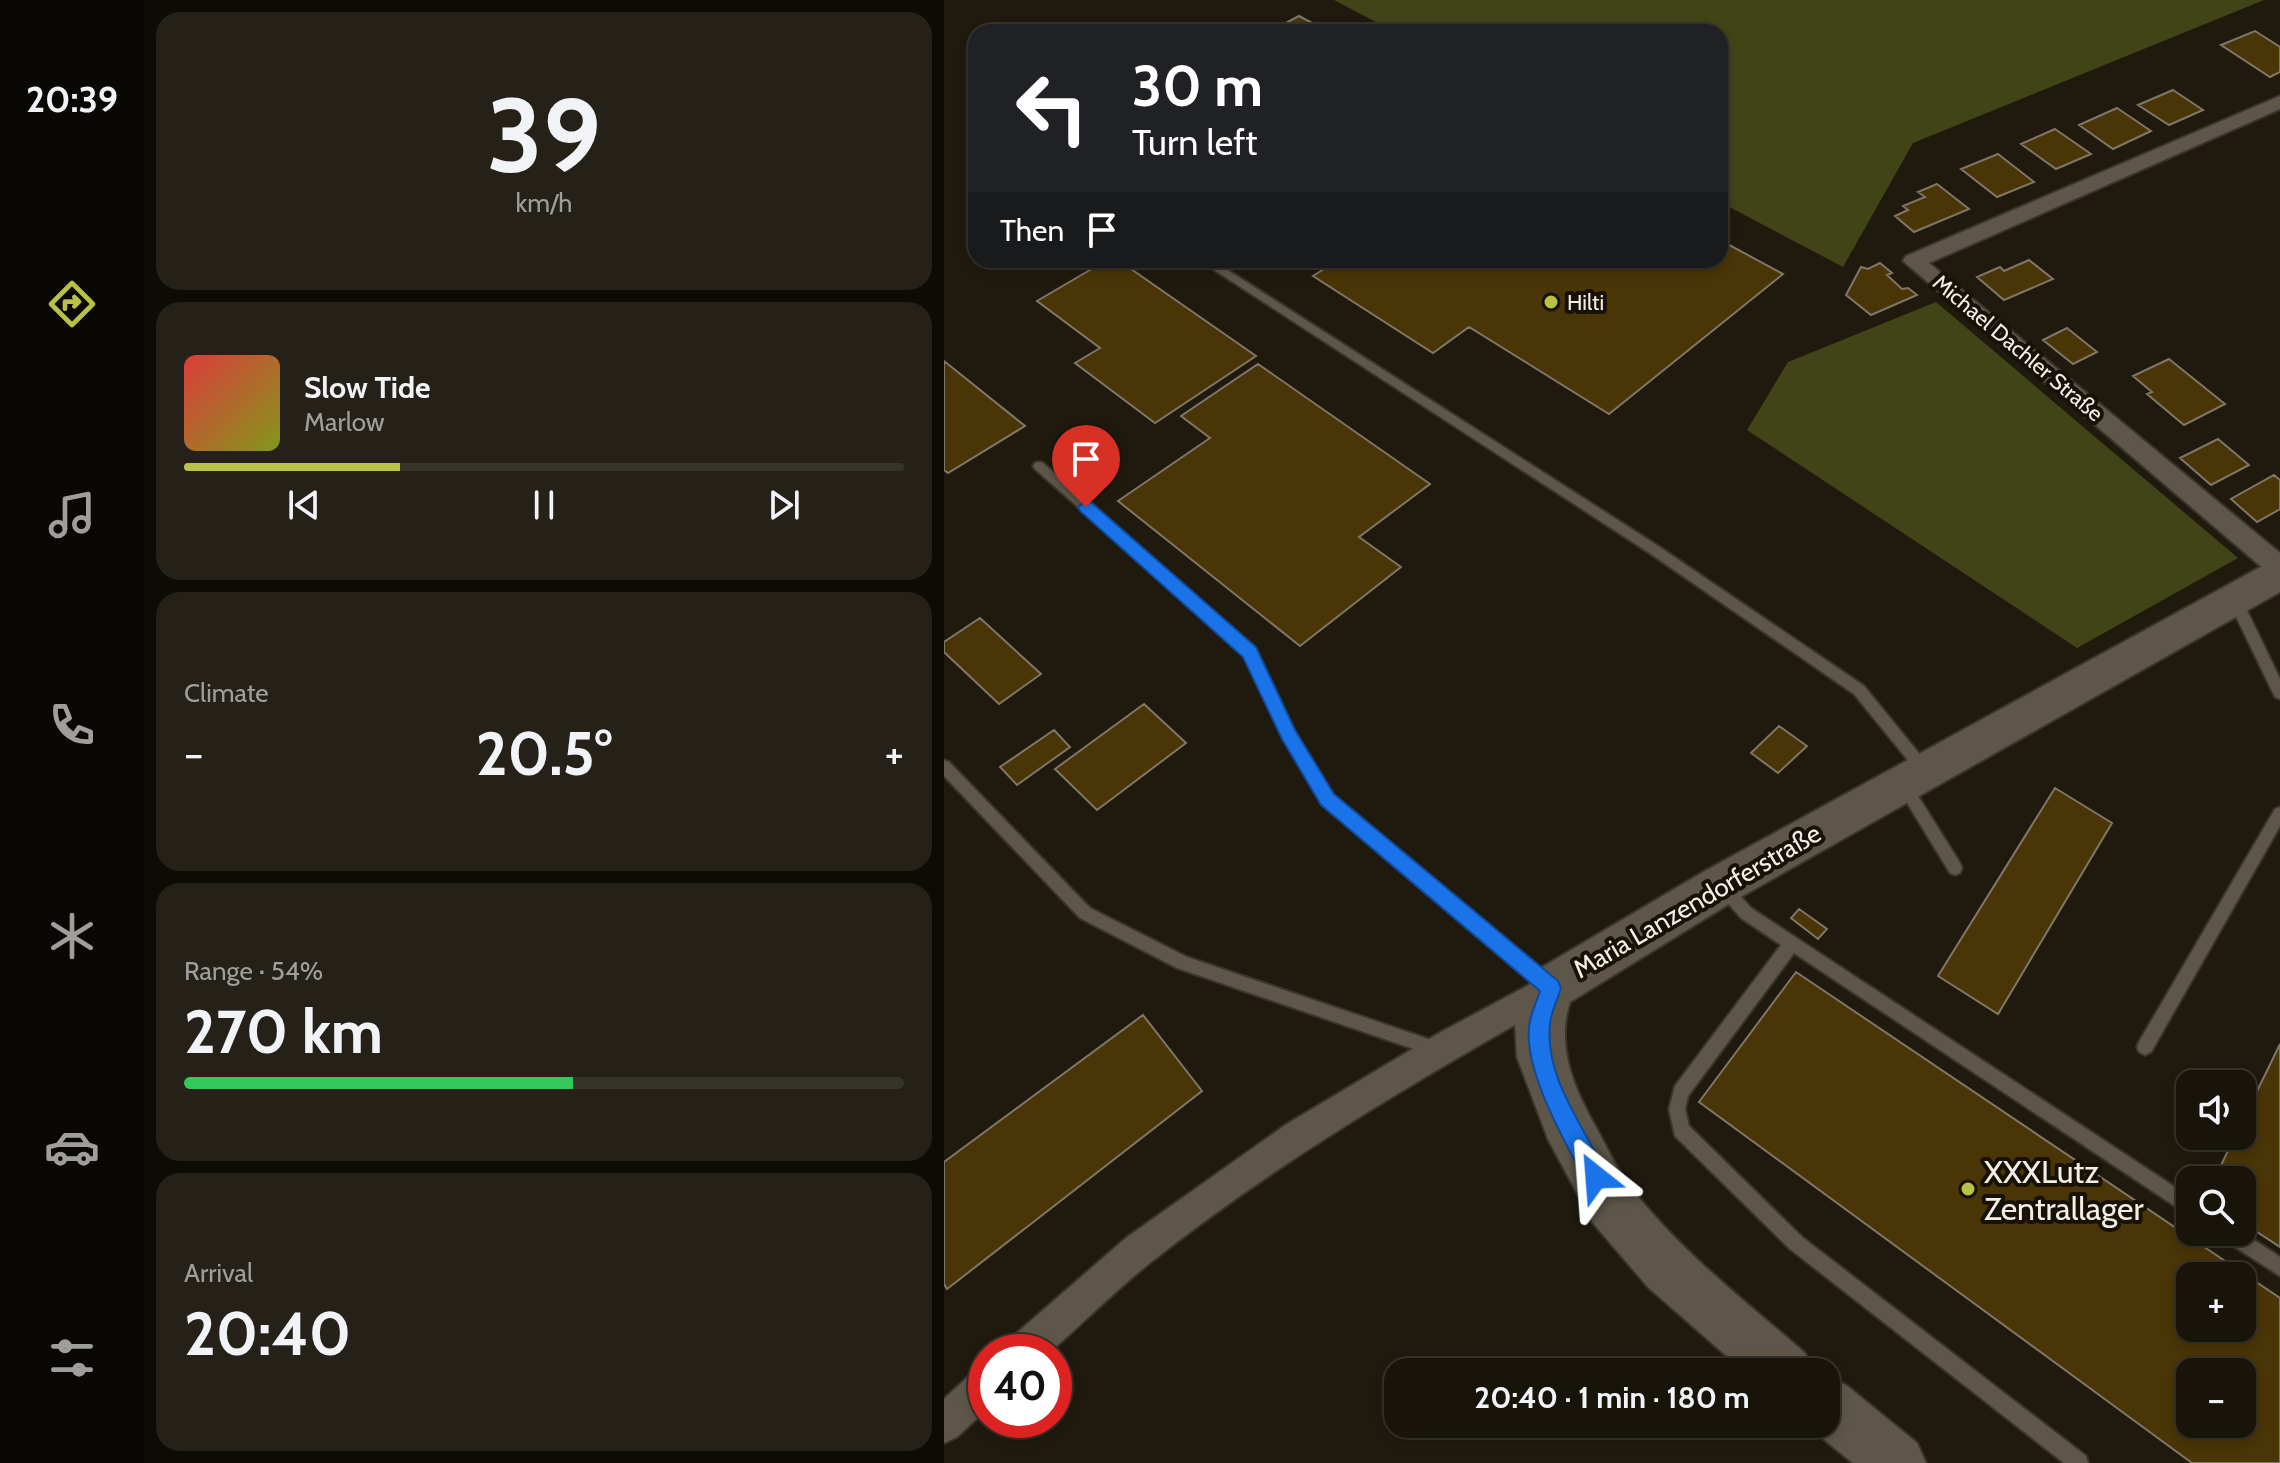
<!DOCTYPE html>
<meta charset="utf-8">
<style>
:root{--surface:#18140a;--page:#252118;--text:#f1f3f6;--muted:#9f9e9c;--line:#36332b;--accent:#b9c146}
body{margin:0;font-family:Cabin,sans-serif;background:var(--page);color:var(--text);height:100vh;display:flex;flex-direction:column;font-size:30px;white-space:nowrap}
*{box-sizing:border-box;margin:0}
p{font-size:26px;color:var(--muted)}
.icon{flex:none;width:44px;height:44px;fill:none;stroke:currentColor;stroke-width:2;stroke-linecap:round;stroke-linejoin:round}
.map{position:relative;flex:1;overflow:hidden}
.drawer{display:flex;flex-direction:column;gap:12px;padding:12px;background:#0d0b06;width:800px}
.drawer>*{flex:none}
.hud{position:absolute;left:24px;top:24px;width:760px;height:244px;border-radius:24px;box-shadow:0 4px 12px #0003,0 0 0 2px var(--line);background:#202124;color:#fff;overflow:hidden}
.fabs{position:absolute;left:1232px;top:1070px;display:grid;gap:16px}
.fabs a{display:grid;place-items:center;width:80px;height:80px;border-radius:16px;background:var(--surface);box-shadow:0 4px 12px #0003,0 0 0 2px var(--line);font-size:40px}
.speed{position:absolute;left:24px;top:1334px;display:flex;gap:16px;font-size:40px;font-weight:700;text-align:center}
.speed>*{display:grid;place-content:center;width:104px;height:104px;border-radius:50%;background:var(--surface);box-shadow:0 4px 12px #0003,0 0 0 2px var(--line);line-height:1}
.speed .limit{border:12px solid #d22;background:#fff;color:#111}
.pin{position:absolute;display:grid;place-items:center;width:68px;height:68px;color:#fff;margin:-82px -34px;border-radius:50% 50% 50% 0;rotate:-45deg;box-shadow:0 0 8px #0007}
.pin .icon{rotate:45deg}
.me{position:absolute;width:88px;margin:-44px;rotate:332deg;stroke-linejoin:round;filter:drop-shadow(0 0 6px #0008)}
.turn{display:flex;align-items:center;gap:28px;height:168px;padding:0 32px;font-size:36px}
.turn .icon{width:104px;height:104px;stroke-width:2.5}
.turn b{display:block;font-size:56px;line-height:68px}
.then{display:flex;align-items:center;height:76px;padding:0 32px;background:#0003;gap:16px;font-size:30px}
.big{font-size:60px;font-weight:700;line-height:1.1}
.drawer .tile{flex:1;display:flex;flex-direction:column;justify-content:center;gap:12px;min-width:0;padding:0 28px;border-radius:24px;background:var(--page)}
.drawer .dial{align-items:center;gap:0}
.dial b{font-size:104px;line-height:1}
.song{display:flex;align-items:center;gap:24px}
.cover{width:96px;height:96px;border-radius:12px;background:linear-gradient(135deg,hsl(0 70% 55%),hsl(70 70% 35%))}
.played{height:8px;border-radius:4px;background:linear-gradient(90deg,var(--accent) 30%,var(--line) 30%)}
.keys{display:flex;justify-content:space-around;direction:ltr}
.heat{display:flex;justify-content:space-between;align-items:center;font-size:44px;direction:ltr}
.charge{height:12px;border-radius:6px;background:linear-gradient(90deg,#34c759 54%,var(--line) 0)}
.trip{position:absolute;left:440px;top:1358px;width:456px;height:80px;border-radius:24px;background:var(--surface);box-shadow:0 4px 12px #0003,0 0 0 2px var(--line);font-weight:700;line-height:80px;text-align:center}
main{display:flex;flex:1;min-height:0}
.menu{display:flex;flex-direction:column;width:144px;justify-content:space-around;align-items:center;background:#0a0804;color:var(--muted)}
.menu .icon{width:56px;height:56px}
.menu .selected{color:var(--accent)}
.menu b{font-size:36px;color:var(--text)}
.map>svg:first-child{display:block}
.green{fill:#404416}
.building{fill:#493506;stroke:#7e7668;stroke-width:2;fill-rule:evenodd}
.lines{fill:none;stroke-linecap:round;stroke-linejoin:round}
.lane-casing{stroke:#39342e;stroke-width:4}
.street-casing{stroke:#39342e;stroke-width:4}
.secondary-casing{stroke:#39342e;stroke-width:4}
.lane{fill:#5e5749;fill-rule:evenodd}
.street{fill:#5e5749;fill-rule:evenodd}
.secondary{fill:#5e5749;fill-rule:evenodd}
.route{fill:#1a73e8;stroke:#114b97;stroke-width:2}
.poi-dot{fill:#b9c146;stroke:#171106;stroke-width:3}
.labels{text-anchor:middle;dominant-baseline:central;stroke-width:8;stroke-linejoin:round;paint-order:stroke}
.far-poi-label{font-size:22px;fill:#f3efe7;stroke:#171106;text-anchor:start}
.far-street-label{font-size:22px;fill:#f3efe7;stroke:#171106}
.street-label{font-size:26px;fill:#f3efe7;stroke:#171106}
.near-poi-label{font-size:32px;fill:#f3efe7;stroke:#171106;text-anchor:start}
</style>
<main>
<nav class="menu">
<b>20:39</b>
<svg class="icon selected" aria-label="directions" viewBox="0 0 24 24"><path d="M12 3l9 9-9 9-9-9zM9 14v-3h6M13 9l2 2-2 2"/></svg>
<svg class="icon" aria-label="music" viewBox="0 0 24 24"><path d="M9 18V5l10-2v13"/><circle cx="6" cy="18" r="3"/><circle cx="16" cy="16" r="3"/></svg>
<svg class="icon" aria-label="phone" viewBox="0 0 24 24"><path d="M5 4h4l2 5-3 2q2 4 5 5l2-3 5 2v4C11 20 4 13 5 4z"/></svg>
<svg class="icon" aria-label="climate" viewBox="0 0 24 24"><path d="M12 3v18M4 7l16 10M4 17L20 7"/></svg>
<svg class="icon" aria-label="car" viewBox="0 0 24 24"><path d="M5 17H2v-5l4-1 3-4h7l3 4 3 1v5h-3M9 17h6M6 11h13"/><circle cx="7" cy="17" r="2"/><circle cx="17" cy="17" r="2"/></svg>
<svg class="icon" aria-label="filters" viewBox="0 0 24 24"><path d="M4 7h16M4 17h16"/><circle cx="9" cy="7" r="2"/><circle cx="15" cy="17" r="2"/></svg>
</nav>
<section class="drawer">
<div class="tile dial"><b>39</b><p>km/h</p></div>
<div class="tile">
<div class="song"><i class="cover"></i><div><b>Slow Tide</b><p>Marlow</p></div></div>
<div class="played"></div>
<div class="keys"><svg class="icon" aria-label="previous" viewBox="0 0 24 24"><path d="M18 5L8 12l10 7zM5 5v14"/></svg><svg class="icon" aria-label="pause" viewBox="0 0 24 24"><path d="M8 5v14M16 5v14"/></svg><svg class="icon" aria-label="next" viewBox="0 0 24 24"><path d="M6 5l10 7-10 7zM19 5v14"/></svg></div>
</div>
<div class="tile"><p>Climate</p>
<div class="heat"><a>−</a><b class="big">20.5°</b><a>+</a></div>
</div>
<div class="tile"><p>Range · 54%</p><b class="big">270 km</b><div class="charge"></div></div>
<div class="tile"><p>Arrival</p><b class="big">20:40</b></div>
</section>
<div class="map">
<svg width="1336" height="1463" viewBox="0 0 1336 1463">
<rect width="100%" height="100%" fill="#201a0e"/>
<path class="green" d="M 390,0 L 1320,0 L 969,143 L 899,267 L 776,202 L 776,32 L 451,32 Z
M 992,302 L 1294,558 L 1133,648 L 803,430 L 844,362 Z"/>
<path class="building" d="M 355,16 L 385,32 L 325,32 Z
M 1311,31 L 1336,47 L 1336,72 L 1326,77 L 1277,45 Z
M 1229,90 L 1259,110 L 1225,125 L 1194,105 Z
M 1173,108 L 1207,131 L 1169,149 L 1135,125 Z
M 1111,129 L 1147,154 L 1112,169 L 1077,144 Z
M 1054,154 L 1090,182 L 1053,197 L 1017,169 Z
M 993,184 L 1025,209 L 970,232 L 951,216 L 964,210 L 959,206 L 981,197 L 974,192 Z
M 776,240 L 839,274 L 665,414 L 525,327 L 489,353 L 369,276 L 394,260 L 776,260 Z
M 141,260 L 174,260 L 312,356 L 211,423 L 131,363 L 156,348 L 93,301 L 151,267 Z
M 1085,260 L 1109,279 L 1060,300 L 1033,277 L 1056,267 L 1060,271 Z
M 936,263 L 948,273 L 943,275 L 958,289 L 964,288 L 973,295 L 927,315 L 902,295 L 917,267 L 924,269 Z
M 1123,328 L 1153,352 L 1129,364 L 1099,340 Z
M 1225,359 L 1281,404 L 1240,425 L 1203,394 L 1208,392 L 1189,376 Z
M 0,361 L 81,426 L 4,473 L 0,470 Z
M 314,364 L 486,484 L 415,537 L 457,567 L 356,646 L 174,501 L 266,438 L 237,416 Z
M 1274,439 L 1305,465 L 1267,485 L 1236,458 Z
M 1330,475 L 1336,480 L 1336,509 L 1313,522 L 1287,499 Z
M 36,618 L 97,674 L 55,704 L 0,652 L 0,642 Z
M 200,704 L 242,743 L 153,810 L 111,769 Z
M 835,726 L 863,746 L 834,773 L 807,753 Z
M 110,730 L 126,747 L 73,785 L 56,767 Z
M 1111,788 L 1168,823 L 1054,1014 L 994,976 Z
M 855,909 L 883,929 L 874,939 L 847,918 Z
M 852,972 L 1336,1298 L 1336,1463 L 1248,1463 L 755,1102 ZM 1246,1276 L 1298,1276 L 1298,1328 L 1246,1328 ZM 1246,1372 L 1298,1372 L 1298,1424 L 1246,1424 Z
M 199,1015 L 258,1091 L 3,1289 L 0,1284 L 0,1162 Z
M 1336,1044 L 1336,1247 L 1298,1222 L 1298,1180 L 1270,1180 L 1291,1136 L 1298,1136 L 1298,1122 Z"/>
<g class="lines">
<g class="lane-casing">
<path id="lane" d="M 255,260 L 268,260 L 714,546 L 920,686 L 986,767 L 988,771 L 986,775 L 981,777 L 976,775 L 910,694 L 704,552 Z
M 95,462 L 99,463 L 311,648 L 350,731 L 389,796 L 609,980 L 611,985 L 609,990 L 603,992 L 597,990 L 379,804 L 339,738 L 301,655 L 91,469 L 89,466 L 91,463 Z
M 1291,595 L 1296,596 L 1336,679 L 1336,699 L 1331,697 L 1284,600 Z
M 0,760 L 5,762 L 146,908 L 243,957 L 499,1044 L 501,1049 L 499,1054 L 493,1057 L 233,968 L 136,918 L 0,776 Z
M 959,778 L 964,780 L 1016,863 L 1018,868 L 1016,873 L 1011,875 L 1006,873 L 954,788 L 952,784 L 954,780 Z
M 1336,807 L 1336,826 L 1207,1052 L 1201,1055 L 1195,1052 L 1193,1047 L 1195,1042 L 1331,809 Z
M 779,880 L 784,882 L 807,908 L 1246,1197 L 1246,1216 L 850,953 L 744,1096 L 741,1109 L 745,1126 L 858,1237 L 1142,1456 L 1144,1463 L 1120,1463 L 846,1249 L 731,1136 L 725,1109 L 731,1086 L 837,945 L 797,918 L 774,892 L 771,887 L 774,882 Z
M 1274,1232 L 1298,1232 L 1336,1257 L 1336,1276 L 1277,1238 Z"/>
</g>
<g class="street-casing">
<path id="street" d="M 1336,96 L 1336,109 L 985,263 L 1336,553 L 1336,578 L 1327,575 L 959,261 L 962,256 Z
M 607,973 L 618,978 L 623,988 L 618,998 C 478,1077 333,1162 207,1262 C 172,1290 140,1322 106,1352 L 61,1352 L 66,1339 L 182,1238 L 343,1124 L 497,1032 Z
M 42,1367 L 42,1410 L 13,1437 L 0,1443 L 0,1399 L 29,1372 Z"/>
</g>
<g class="secondary-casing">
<path id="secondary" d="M 1336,559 L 1336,592 L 793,899 L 626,1002 C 612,1045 629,1086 650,1124 C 662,1145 672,1169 687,1188 C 736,1251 801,1301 861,1353 L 870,1372 L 801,1372 L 704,1287 L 649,1223 L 604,1139 L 573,1057 L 571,1023 L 590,972 L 761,871 L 1322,564 Z
M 882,1377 L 902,1385 L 973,1443 L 982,1463 L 909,1463 L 862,1425 L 882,1424 Z"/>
</g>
<use href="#lane" class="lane"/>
<use href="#street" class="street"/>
<use href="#secondary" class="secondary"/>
</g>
<path class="route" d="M 142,501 L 148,503 L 312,647 L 351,730 L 390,794 L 614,981 L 617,988 C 614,999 607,1012 606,1024 C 600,1080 643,1129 663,1177 L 660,1185 L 652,1188 L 644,1185 C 623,1146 576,1066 586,1021 C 588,1011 593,1001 596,991 L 377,805 L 338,739 L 299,657 L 136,511 L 134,507 Z"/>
<g class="poi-dot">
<circle cx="607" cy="302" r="8"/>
<circle cx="1024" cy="1189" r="8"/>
</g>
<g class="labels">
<g class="far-poi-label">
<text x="623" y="302">Hilti</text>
</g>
<g class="far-street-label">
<text transform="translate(1074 348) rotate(40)">Michael Dachler Straße</text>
</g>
<g class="street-label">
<text transform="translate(753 901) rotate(-30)">Maria Lanzendorferstraße</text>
</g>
<g class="near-poi-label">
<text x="1040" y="1171">XXXLutz<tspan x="1040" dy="37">Zentrallager</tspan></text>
</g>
</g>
</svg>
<div class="fabs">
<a><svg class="icon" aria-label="sound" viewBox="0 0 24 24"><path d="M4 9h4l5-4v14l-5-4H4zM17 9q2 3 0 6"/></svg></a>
<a><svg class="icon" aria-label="search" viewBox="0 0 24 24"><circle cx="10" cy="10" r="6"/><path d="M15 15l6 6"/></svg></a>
<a>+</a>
<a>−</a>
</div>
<div class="speed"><div class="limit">40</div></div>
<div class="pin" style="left:142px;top:507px;background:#d93025"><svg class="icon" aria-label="arrive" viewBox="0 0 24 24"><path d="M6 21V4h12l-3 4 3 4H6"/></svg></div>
<svg class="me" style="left:652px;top:1177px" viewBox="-20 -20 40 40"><path d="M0-17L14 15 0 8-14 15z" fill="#1a73e8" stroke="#fff" stroke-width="4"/></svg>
<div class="trip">20:40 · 1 min · 180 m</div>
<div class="hud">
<div class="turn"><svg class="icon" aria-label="left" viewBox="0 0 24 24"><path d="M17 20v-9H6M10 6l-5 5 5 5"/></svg><div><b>30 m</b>Turn left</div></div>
<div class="then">Then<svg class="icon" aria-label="arrive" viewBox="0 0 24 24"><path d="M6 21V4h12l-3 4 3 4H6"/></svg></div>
</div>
</div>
</main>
